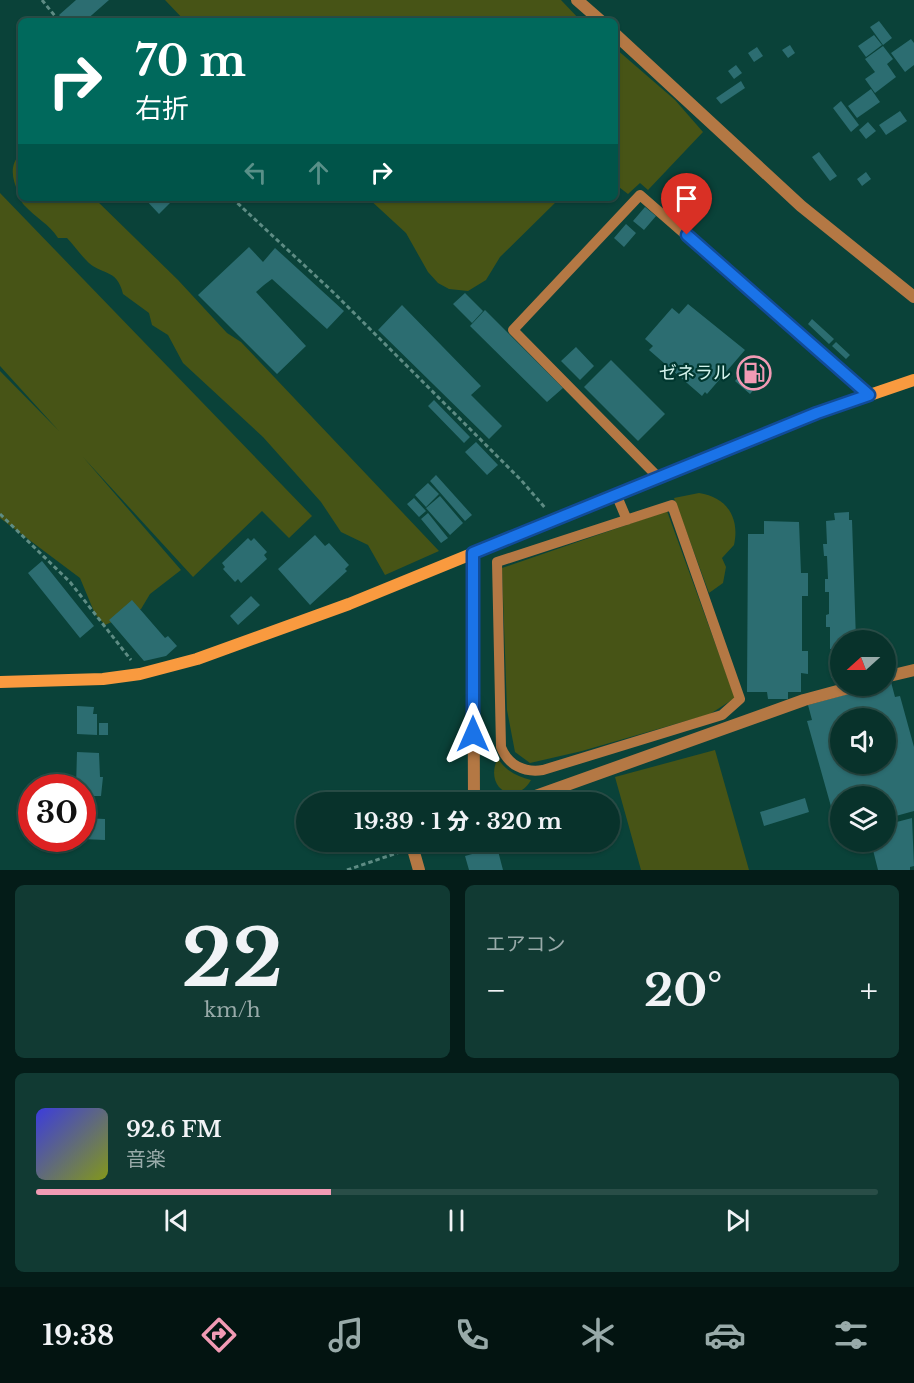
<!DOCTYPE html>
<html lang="ja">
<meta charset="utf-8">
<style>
:root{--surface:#08322b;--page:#113a33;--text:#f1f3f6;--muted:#98aaa9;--line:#294d47;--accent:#f19ab4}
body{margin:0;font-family:"Libre Baskerville","Noto Sans JP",serif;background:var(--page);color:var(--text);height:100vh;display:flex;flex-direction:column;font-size:22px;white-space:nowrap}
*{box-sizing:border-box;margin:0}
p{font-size:20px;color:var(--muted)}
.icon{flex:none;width:33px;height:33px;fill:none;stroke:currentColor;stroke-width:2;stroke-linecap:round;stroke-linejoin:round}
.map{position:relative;height:870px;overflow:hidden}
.panel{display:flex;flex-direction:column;gap:15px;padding:15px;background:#041c18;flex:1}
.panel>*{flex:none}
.guide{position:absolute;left:18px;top:18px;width:600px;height:183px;border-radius:9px;box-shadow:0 2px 4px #0004,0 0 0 2px var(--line);background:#00695c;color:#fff;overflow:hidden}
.needle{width:39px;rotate:249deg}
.fabs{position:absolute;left:830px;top:630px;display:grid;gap:12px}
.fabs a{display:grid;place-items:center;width:66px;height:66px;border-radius:50%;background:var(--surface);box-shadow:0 2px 4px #0004,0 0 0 2px var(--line);font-size:30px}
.speed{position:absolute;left:18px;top:774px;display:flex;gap:12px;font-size:30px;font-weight:700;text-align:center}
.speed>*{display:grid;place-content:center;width:78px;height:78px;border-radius:50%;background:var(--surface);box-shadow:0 2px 4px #0004,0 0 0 2px var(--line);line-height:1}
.speed .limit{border:9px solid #d22;background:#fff;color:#111}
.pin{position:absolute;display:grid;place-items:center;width:51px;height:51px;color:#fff;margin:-62px -26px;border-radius:50% 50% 50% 0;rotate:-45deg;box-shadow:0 0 6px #0007}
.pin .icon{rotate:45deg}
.me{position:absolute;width:66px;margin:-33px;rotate:0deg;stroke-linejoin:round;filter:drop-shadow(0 0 4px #0008)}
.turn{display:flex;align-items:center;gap:21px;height:126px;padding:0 18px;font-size:27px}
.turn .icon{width:78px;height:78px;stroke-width:2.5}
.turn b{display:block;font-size:42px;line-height:51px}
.lanes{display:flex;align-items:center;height:57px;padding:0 18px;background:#0003;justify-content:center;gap:30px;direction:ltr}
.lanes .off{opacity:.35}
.big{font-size:45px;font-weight:800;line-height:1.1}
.panel .widget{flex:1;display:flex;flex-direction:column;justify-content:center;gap:9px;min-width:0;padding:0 21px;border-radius:9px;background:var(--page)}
.panel .dial{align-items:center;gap:0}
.dial b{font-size:78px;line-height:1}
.song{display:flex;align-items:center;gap:18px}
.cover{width:72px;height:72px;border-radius:9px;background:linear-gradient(135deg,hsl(240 70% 55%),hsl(70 70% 35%))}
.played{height:6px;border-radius:3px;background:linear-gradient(90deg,var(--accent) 35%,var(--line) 35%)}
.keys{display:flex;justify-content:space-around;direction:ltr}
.heat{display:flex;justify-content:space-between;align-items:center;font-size:33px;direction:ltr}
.panel .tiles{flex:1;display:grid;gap:15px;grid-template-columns:1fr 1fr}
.widget:last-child{grid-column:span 2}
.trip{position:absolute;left:296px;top:792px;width:324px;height:60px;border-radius:30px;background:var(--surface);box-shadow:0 2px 4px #0004,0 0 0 2px var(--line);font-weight:800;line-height:60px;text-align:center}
.tab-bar{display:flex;height:96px;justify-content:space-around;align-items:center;background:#031411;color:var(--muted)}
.tab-bar .icon{width:42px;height:42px}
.tab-bar .selected{color:var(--accent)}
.tab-bar b{font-size:27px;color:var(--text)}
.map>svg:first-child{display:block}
.green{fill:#475416}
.building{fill:#2c6d71;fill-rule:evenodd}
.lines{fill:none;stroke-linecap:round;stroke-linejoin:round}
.path{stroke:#5e8c84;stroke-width:3;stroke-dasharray:4.5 3;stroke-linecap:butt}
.lane{stroke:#b47844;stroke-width:10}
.street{stroke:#b47844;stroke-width:12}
.secondary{stroke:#f99a3f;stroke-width:12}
.route-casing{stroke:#114b97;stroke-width:15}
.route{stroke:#1a73e8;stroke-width:10}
.labels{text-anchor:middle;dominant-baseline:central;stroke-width:4.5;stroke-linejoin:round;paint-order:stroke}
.poi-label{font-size:18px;fill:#d4f4ed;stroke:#00372f;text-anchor:end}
</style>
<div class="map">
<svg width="914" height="870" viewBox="0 0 914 870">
<rect width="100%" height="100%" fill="#0a4239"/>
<path class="green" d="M 165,0 L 561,0 L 581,21 L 185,21 Z
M 615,48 L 675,100 L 703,132 L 648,190 L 640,183 L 628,194 L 615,184 Z
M 21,153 L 21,198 L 94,198 L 178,280 L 227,333 L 241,342 L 439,551 L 385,575 L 368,545 L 341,532 L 321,502 L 263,437 L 183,363 L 168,335 L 152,325 L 149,313 L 123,294 C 117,267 100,276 86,260 C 79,253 74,245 67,238 L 58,238 C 49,224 36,218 24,205 C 21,202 21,197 18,192 C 12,178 9,165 21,153 Z
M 0,193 L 312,516 L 289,538 L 262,511 L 193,577 L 83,457 L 181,570 L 150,594 L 141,609 L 105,625 L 95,614 L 80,578 L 0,518 L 0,371 L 59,431 L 0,366 Z
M 368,198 L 560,198 L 500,257 L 486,280 L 468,291 L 449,289 L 438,283 L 428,272 L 406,233 Z
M 699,493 C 727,497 740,518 734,545 L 722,558 L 726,567 L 723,583 L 709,593 L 674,498 Z
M 667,511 L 735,698 L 710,714 L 582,751 L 530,763 L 515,752 L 507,710 L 502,568 Z
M 715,750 L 749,870 L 641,870 L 615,777 Z
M 498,758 C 505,771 518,777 531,780 C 515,808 483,787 498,758 Z"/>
<path class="building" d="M 76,0 L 109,0 L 85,21 L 64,21 L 59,15 Z
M 879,21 L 892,38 L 883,45 L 870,27 Z
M 874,35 L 882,45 L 866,57 L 858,46 Z
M 911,39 L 914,43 L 914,65 L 905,72 L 891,53 Z
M 790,45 L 795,53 L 788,58 L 782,50 Z
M 883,46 L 893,59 L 887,64 L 896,77 L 875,93 L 865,79 L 875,72 L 865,59 Z
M 757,47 L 763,56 L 754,62 L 748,53 Z
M 736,65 L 742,73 L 734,79 L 728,71 Z
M 741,81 L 745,88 L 721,104 L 716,98 Z
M 871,89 L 880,102 L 857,118 L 848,106 Z
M 841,101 L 859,125 L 851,132 L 833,108 Z
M 900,111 L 907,121 L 886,135 L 879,125 Z
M 868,122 L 876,131 L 866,139 L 859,130 Z
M 819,152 L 837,176 L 830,181 L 812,157 Z
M 866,172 L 871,179 L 862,186 L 857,179 Z
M 144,198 L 175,198 L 159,214 Z
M 645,207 L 656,216 L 644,230 L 633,221 Z
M 626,224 L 636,233 L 624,247 L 614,238 Z
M 249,247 L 263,262 L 275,248 L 344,311 L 327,329 L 272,279 L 264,285 L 256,292 L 306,346 L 277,374 L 198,295 Z
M 465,293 L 483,311 L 472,323 L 453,304 Z
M 688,304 L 745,350 L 707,394 L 705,392 L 702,396 L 649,350 L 653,346 L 645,339 L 672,308 L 679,314 Z
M 402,305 L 481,386 L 471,395 L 502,426 L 489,439 L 378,330 Z
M 485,310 L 563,388 L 547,402 L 470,326 Z
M 812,319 L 834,339 L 829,344 L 808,324 Z
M 836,342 L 850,355 L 846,359 L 832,346 Z
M 576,347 L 594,366 L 580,380 L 561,361 Z
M 756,357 L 771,370 L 750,394 L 735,381 Z
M 611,360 L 665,414 L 638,441 L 584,387 Z
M 434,400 L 470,437 L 464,443 L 428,406 Z
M 476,442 L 498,465 L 487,475 L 465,452 Z
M 436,475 L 472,515 L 465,521 L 430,481 Z
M 428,483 L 439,494 L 426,507 L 415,495 Z
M 440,496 L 463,523 L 450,535 L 426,508 Z
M 414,498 L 426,511 L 419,517 L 407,504 Z
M 849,512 L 849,520 L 852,520 L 856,640 L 840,640 L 840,649 L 830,649 L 830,627 L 826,627 L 826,615 L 829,614 L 829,592 L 825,592 L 825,579 L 828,579 L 827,556 L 824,556 L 823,544 L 827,544 L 826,521 L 835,520 L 834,513 Z
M 428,513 L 448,538 L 441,543 L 421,519 Z
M 764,521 L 799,522 L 801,573 L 808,573 L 808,596 L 802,596 L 802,651 L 808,651 L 808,674 L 801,673 L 801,692 L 788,692 L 788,699 L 768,699 L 767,692 L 747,692 L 748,534 L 764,534 Z
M 315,535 L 325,546 L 329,543 L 349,565 L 345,569 L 347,571 L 310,605 L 278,569 Z
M 248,538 L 251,541 L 254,538 L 267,552 L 264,555 L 267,559 L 241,583 L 238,579 L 235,582 L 223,569 L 225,567 L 222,563 Z
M 42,561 L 94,626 L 80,638 L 28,573 Z
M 251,596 L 260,605 L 238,625 L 230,616 Z
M 132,600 L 165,638 L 168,636 L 177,646 L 166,656 L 144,661 L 109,620 Z
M 831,651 L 840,651 L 840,678 L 831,678 Z
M 891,682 L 895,697 L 900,696 L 914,747 L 914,811 L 885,819 L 885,796 L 840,796 L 839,835 L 807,721 L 812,720 L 808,705 ZM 840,718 L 885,718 L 885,764 L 840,764 Z
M 77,706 L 94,707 L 93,714 L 97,714 L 97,735 L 77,734 Z
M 99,723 L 108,723 L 108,735 L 99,735 Z
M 77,752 L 99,753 L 100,777 L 103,777 L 101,796 L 87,796 L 87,799 L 82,799 L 82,788 L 76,788 Z
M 805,798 L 809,812 L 764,826 L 760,812 Z
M 82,818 L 105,819 L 105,840 L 82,839 Z
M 912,818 L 914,866 L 910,867 L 910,870 L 878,870 L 871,842 L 885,842 L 885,825 Z
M 497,847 L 503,870 L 469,870 L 465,856 Z"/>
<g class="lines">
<path class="path" d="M 42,0 L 59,21
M 232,198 L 334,293 L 521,480 L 546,509
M 0,514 L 70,582 L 131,660
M 347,870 L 400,852"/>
<path class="lane" d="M 658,477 L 513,330 L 640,195 L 869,395
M 616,494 L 627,520
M 672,505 L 740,699 L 722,715 L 543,770 C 524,773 508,765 501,747 L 497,562 Z"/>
<path class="street" d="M 577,0 L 601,21
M 615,34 L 801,206 L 914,297
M 473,553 L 474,802
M 885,677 L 914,670
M 519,802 L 804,700 L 856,686
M 419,870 L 413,849 L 436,842"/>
<path class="secondary" d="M 0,682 L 103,679 L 140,674 L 197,659 L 349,604 L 817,413 L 914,380"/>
</g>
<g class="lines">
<g class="route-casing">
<path id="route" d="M 473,734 L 473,553 L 817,413 L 869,395 L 687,235"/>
</g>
<use href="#route" class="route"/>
</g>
<defs>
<g id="fuel-ring" transform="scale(1.725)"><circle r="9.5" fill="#00372f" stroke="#f19ab4" stroke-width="1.5"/><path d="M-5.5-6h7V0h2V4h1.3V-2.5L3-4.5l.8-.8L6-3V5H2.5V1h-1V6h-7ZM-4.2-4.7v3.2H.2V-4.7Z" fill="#f19ab4"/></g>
</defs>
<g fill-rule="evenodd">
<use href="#fuel-ring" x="754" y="373"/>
</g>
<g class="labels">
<g class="poi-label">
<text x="731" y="373">ゼネラル</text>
</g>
</g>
</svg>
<div class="fabs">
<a><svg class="needle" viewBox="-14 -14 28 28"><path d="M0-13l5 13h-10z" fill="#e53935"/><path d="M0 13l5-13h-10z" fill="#98aaa9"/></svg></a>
<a><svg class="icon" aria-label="sound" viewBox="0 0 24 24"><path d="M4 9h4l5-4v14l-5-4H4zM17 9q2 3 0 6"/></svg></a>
<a><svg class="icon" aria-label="layers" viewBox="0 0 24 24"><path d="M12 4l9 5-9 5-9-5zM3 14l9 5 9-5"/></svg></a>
</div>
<div class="speed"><div class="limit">30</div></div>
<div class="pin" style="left:687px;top:235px;background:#d93025"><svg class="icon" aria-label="arrive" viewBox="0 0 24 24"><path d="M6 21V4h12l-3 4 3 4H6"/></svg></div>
<svg class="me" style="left:473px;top:734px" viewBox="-20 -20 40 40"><path d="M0-17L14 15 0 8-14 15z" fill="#1a73e8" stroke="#fff" stroke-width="4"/></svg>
<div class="trip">19:39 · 1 分 · 320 m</div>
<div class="guide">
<div class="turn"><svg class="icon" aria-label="right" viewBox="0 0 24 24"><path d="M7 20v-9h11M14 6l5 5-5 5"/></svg><div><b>70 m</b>右折</div></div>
<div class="lanes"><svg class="icon off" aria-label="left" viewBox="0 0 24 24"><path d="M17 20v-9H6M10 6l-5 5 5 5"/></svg><svg class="icon off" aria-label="ahead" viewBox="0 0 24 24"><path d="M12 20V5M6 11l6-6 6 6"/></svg><svg class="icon" aria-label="right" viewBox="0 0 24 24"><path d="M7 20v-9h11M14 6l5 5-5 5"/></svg></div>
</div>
</div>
<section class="panel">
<div class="tiles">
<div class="widget dial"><b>22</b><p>km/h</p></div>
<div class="widget"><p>エアコン</p>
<div class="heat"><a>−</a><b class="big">20°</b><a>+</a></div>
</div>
<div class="widget">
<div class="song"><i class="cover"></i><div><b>92.6 FM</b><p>音楽</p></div></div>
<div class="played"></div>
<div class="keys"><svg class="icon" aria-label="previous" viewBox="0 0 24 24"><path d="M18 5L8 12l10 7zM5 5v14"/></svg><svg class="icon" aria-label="pause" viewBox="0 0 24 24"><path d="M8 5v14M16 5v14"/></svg><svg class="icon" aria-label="next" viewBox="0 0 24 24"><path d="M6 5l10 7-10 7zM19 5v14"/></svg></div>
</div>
</div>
</section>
<nav class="tab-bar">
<b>19:38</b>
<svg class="icon selected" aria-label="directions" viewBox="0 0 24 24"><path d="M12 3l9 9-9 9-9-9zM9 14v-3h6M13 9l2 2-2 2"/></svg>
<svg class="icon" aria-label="music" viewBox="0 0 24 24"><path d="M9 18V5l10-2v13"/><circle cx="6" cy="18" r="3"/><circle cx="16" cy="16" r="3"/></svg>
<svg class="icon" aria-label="phone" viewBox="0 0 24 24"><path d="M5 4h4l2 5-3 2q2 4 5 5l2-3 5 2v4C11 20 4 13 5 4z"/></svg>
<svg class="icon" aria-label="climate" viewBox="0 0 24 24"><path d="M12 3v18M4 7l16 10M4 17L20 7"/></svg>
<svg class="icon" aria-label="car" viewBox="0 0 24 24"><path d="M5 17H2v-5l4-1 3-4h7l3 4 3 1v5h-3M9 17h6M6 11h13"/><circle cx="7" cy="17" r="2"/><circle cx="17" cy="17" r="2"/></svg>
<svg class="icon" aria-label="filters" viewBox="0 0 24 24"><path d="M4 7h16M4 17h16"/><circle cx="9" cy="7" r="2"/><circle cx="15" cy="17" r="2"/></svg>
</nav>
